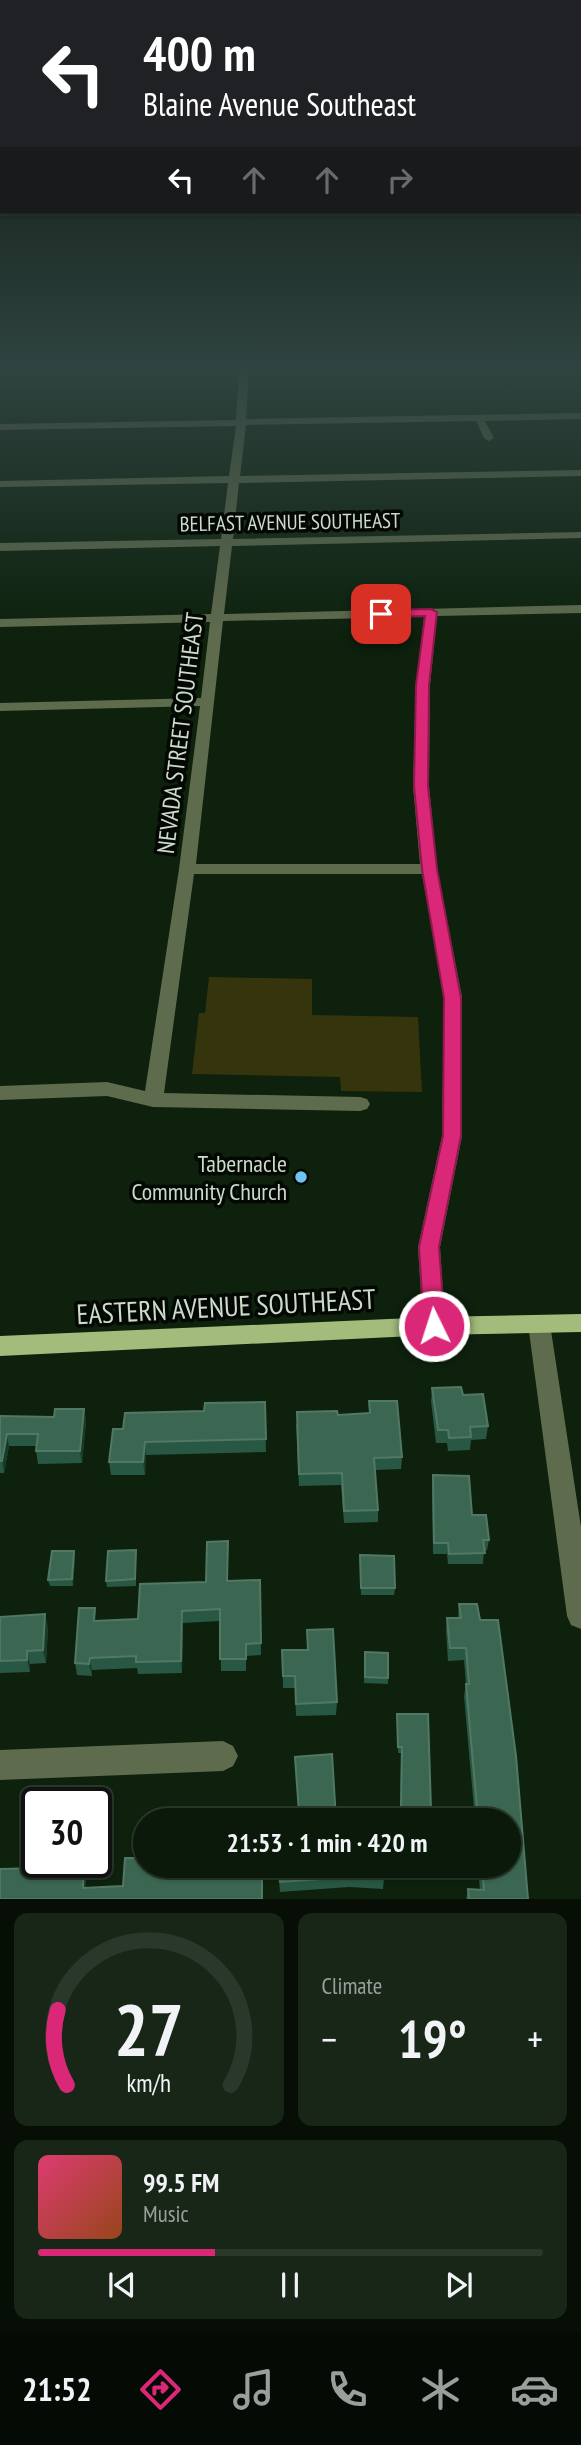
<!DOCTYPE html>
<meta charset="utf-8">
<style>
:root{--surface:#0a190a;--page:#182618;--text:#f1f3f6;--muted:#99a09c;--line:#2a382b;--accent:#db2777}
body{margin:0;font-family:"PT Sans Narrow",sans-serif;background:var(--page);color:var(--text);height:100vh;display:flex;flex-direction:column;font-size:26px;white-space:nowrap}
*{box-sizing:border-box;margin:0}
p{font-size:23px;color:var(--muted)}
.icon{flex:none;width:38px;height:38px;fill:none;stroke:currentColor;stroke-width:2;stroke-linecap:round;stroke-linejoin:round}
.map{position:relative;height:1899px;overflow:hidden}
.sheet{display:flex;flex-direction:column;gap:14px;padding:14px;background:#060e06;flex:1}
.sheet>*{flex:none}
.hud{position:absolute;left:0px;top:0px;width:581px;height:214px;box-shadow:0 2px 5px #0004,0 0 0 2px var(--line);background:#202124;color:#fff;overflow:hidden}
.speed{position:absolute;left:21px;top:1787px;display:flex;gap:14px;font-size:35px;font-weight:700;text-align:center}
.speed>*{display:grid;place-content:center;width:91px;height:91px;border-radius:50%;background:var(--surface);box-shadow:0 2px 5px #0004,0 0 0 2px var(--line);line-height:1}
.speed .limit{border:4px solid #111;border-radius:10px;background:#fff;color:#111}
.pin{position:absolute;display:grid;place-items:center;width:60px;height:60px;color:#fff;margin:-30px;border-radius:14px;box-shadow:0 4px 10px #0006}
.me{position:absolute;width:77px;margin:-38px;rotate:356deg;stroke-linejoin:round;filter:drop-shadow(0 0 5px #0008)}
.turn{display:flex;align-items:center;gap:24px;height:147px;padding:0 28px;font-size:32px}
.turn .icon{width:91px;height:91px;stroke-width:2.5}
.turn b{display:block;font-size:49px;line-height:60px}
.lanes{display:flex;align-items:center;height:66px;padding:0 28px;background:#0003;justify-content:center;gap:35px;direction:ltr}
.lanes .off{opacity:.35}
.big{font-size:52px;font-weight:700;line-height:1.1}
.sheet .card{flex:1;display:flex;flex-direction:column;justify-content:center;gap:10px;min-width:0;padding:0 24px;border-radius:14px;background:var(--page)}
.sheet .dial{align-items:center;gap:0}
.dial svg{height:182px;overflow:visible;fill:none;stroke:var(--line);stroke-width:7;stroke-linecap:round;text-anchor:middle}
.dial text{fill:var(--text);stroke:none}
.song{display:flex;align-items:center;gap:21px}
.cover{width:84px;height:84px;border-radius:10px;background:linear-gradient(135deg,hsl(340 70% 55%),hsl(20 70% 35%))}
.played{height:7px;border-radius:4px;background:linear-gradient(90deg,var(--accent) 35%,var(--line) 35%)}
.keys{display:flex;justify-content:space-around;direction:ltr}
.heat{display:flex;justify-content:space-between;align-items:center;font-size:38px;direction:ltr}
.sheet .tiles{flex:1;display:grid;gap:14px;grid-template-columns:1fr 1fr}
.card:last-child{grid-column:span 2}
.trip{position:absolute;left:133px;top:1808px;width:388px;height:70px;border-radius:35px;background:var(--surface);box-shadow:0 2px 5px #0004,0 0 0 2px var(--line);font-weight:700;line-height:70px;text-align:center}
.tabs{display:flex;height:112px;justify-content:space-around;align-items:center;background:#040a04;color:var(--muted)}
.tabs .icon{width:49px;height:49px}
.tabs .current{color:var(--accent)}
.tabs b{font-size:32px;color:var(--text)}
.map>svg:first-child{display:block}
.green{fill:#36340d}
.lines{fill:none;stroke-linecap:round;stroke-linejoin:round}
.minor{fill:#5f6b4d;fill-rule:evenodd}
.major{fill:#a3bc7c;fill-rule:evenodd}
.wall{fill:#285843}
.shaded-wall{fill:#163c27}
.building{fill:#3a6652;stroke:#517865;stroke-width:2}
.route{fill:#db2777;stroke:#8e194d;stroke-width:2}
.poi-dot{fill:#6fc2f4;stroke:#030803;stroke-width:2.5}
.labels{text-anchor:middle;dominant-baseline:central;stroke-width:7;stroke-linejoin:round;paint-order:stroke}
.far-street-label{font-size:21px;fill:#cddacc;stroke:#030803}
.street-label{font-size:24px;fill:#cddacc;stroke:#030803}
.poi-label{font-size:24px;fill:#cddacc;stroke:#030803;text-anchor:end}
.near-street-label{font-size:28px;fill:#cddacc;stroke:#030803}
</style>
<div class="map">
<svg width="581" height="1899" viewBox="0 0 581 1899">
<rect width="100%" height="100%" fill="#0d210d"/>
<path class="green" d="M 209,977 L 312,979 L 312,1015 L 418,1017 L 422,1092 L 341,1091 L 340,1077 L 192,1074 L 199,1013 L 205,1013 Z"/>
<g class="lines">
<path class="minor" d="M 0,370 L 41,370 L 0,374 Z
M 239,370 L 249,370 L 246,419 L 581,413 L 581,419 L 485,421 L 494,438 L 489,441 L 484,438 L 476,421 L 246,425 L 240,476 L 581,470 L 581,476 L 239,483 L 233,539 L 581,532 L 581,538 L 232,546 L 224,614 L 581,605 L 581,613 L 437,616 L 430,685 L 429,786 L 437,869 L 462,997 L 462,1136 L 440,1247 L 445,1326 L 442,1333 L 434,1335 L 426,1333 L 423,1326 L 418,1247 L 442,1136 L 444,997 L 422,874 L 194,874 L 164,1093 L 360,1097 L 367,1099 L 370,1104 L 367,1109 L 360,1111 L 153,1107 L 107,1096 L 0,1100 L 0,1086 L 107,1082 L 145,1091 L 179,869 L 200,706 L 0,711 L 0,703 L 201,698 L 210,622 L 0,627 L 0,619 L 211,614 L 220,546 L 0,551 L 0,543 L 221,539 L 228,483 L 0,487 L 0,481 L 229,476 L 236,426 L 0,430 L 0,424 L 236,420 ZM 424,617 L 416,685 L 413,786 L 420,864 L 196,864 L 223,621 Z
M 539,1315 L 547,1317 L 550,1324 L 581,1527 L 581,1629 L 571,1625 L 567,1616 L 528,1324 L 531,1317 Z
M 223,1741 L 233,1746 L 238,1756 L 233,1766 L 223,1771 L 0,1780 L 0,1750 Z"/>
<path class="major" d="M 581,1314 L 581,1332 L 434,1335 L 0,1356 L 0,1336 L 434,1317 Z"/>
</g>
<path class="wall" d="M 432,1388 L 463,1395 L 488,1426 L 486,1439 L 471,1440 L 470,1450 L 448,1451 L 447,1443 L 436,1443 L 431,1401 Z
M 369,1401 L 402,1457 L 401,1469 L 375,1470 L 378,1510 L 378,1522 L 344,1523 L 341,1485 L 299,1486 L 296,1424 L 338,1415 L 369,1413 Z
M 265,1402 L 266,1452 L 146,1455 L 145,1475 L 111,1475 L 109,1462 L 123,1429 L 204,1411 Z
M 84,1409 L 86,1422 L 82,1463 L 38,1464 L 36,1451 L 36,1446 L 9,1446 L 4,1473 L 0,1473 L 0,1416 L 54,1417 Z
M 433,1475 L 472,1515 L 489,1540 L 487,1550 L 484,1550 L 483,1564 L 448,1564 L 447,1554 L 433,1554 L 432,1486 Z
M 228,1541 L 228,1581 L 260,1580 L 261,1655 L 246,1656 L 246,1671 L 221,1671 L 220,1621 L 183,1623 L 182,1673 L 138,1674 L 137,1668 L 92,1670 L 92,1676 L 77,1675 L 75,1663 L 97,1621 L 138,1619 L 206,1582 Z
M 136,1550 L 136,1586 L 107,1587 L 106,1581 Z
M 74,1551 L 75,1557 L 73,1586 L 50,1586 L 48,1580 Z
M 360,1562 L 395,1588 L 394,1595 L 361,1595 Z
M 459,1604 L 480,1620 L 528,1899 L 466,1899 L 468,1889 L 480,1890 L 478,1866 L 509,1866 L 509,1820 L 475,1820 L 464,1696 L 466,1684 L 464,1660 L 448,1661 L 446,1631 L 447,1618 L 458,1618 Z
M 0,1617 L 48,1627 L 46,1663 L 30,1664 L 30,1672 L 0,1673 Z
M 307,1630 L 337,1702 L 336,1715 L 296,1716 L 295,1688 L 283,1688 L 282,1650 L 307,1650 Z
M 365,1652 L 388,1678 L 388,1684 L 364,1683 Z
M 397,1714 L 431,1810 L 430,1816 L 400,1814 L 401,1753 L 398,1753 Z
M 278,1866 L 384,1878 L 383,1889 L 349,1887 L 280,1892 Z"/>
<path class="shaded-wall" d="M 84,1409 L 86,1422 L 82,1463 L 80,1451 Z
M 7,1434 L 9,1446 L 4,1473 L 2,1461 Z
M 145,1442 L 146,1455 L 145,1475 L 143,1462 Z
M 74,1551 L 75,1557 L 73,1586 L 72,1579 Z
M 182,1611 L 183,1623 L 182,1673 L 181,1661 Z
M 45,1614 L 48,1627 L 46,1663 L 43,1650 Z
M 27,1651 L 30,1664 L 30,1672 L 27,1660 Z
M 90,1658 L 92,1670 L 92,1676 L 89,1664 Z
M 84,1862 L 85,1862 L 87,1868 L 85,1898 L 83,1888 Z"/>
<path class="building" d="M 461,1387 L 463,1395 L 483,1394 L 488,1426 L 470,1427 L 471,1437 L 449,1438 L 448,1430 L 438,1430 L 432,1388 Z
M 369,1401 L 397,1401 L 402,1457 L 374,1458 L 378,1510 L 344,1511 L 342,1473 L 299,1474 L 297,1412 L 337,1411 L 338,1415 L 370,1413 Z
M 265,1402 L 266,1439 L 145,1442 L 143,1462 L 109,1462 L 113,1429 L 123,1429 L 125,1413 L 204,1411 L 205,1403 Z
M 55,1409 L 84,1409 L 80,1451 L 36,1451 L 38,1434 L 7,1434 L 2,1461 L 0,1461 L 0,1416 L 54,1417 Z
M 433,1475 L 469,1476 L 472,1515 L 486,1515 L 489,1540 L 483,1540 L 485,1553 L 449,1554 L 448,1543 L 434,1543 Z
M 228,1541 L 227,1581 L 260,1580 L 261,1643 L 246,1644 L 246,1659 L 220,1659 L 220,1609 L 182,1611 L 181,1661 L 136,1662 L 136,1656 L 90,1658 L 89,1664 L 75,1663 L 79,1608 L 95,1608 L 94,1621 L 138,1619 L 140,1584 L 206,1582 L 207,1542 Z
M 136,1550 L 135,1579 L 106,1581 L 108,1551 Z
M 52,1551 L 74,1551 L 72,1579 L 48,1580 Z
M 360,1555 L 394,1556 L 395,1588 L 361,1588 Z
M 459,1604 L 477,1604 L 480,1620 L 498,1620 L 516,1756 L 528,1899 L 469,1899 L 468,1889 L 484,1890 L 482,1866 L 509,1866 L 509,1820 L 478,1820 L 466,1684 L 469,1684 L 466,1648 L 450,1648 L 447,1618 L 461,1618 Z
M 45,1614 L 43,1650 L 27,1651 L 27,1660 L 0,1661 L 0,1617 Z
M 333,1629 L 337,1702 L 296,1704 L 295,1676 L 283,1676 L 282,1650 L 308,1650 L 307,1630 Z
M 365,1652 L 388,1653 L 388,1678 L 365,1677 Z
M 397,1714 L 428,1714 L 431,1810 L 401,1808 L 402,1747 L 398,1747 Z
M 332,1754 L 336,1820 L 283,1820 L 283,1814 L 299,1813 L 295,1757 Z
M 125,1858 L 145,1858 L 145,1866 L 238,1866 L 238,1872 L 262,1872 L 262,1899 L 0,1899 L 0,1869 L 40,1868 L 40,1862 L 84,1862 L 83,1888 L 123,1886 Z
M 279,1866 L 384,1866 L 384,1878 L 349,1877 L 280,1882 Z"/>
<linearGradient id="sky" x2="0" y2="1"><stop stop-color="#071207"/><stop offset="0.58" stop-color="#2f4340"/><stop offset="1" stop-color="#2f4340" stop-opacity="0"/></linearGradient>
<rect width="581" height="636" fill="url(#sky)"/>
<path class="route" d="M 431,609 L 437,612 L 429,685 L 428,786 L 437,869 L 461,998 L 461,1136 L 439,1247 L 445,1326 L 442,1332 L 434,1334 L 427,1332 L 424,1326 L 419,1247 L 443,1136 L 444,998 L 422,869 L 414,786 L 416,685 L 425,616 L 381,617 L 375,614 L 381,610 Z"/>
<circle class="poi-dot" cx="301" cy="1177" r="7"/>
<g class="labels">
<g class="far-street-label">
<text transform="translate(290 522) rotate(-1)">BELFAST AVENUE SOUTHEAST</text>
</g>
<g class="street-label">
<text transform="translate(180 733) rotate(-83)">NEVADA STREET SOUTHEAST</text>
</g>
<g class="poi-label">
<text x="287" y="1163">Tabernacle<tspan x="287" dy="28">Community Church</tspan></text>
</g>
<g class="near-street-label">
<text transform="translate(226 1306) rotate(-3)">EASTERN AVENUE SOUTHEAST</text>
</g>
</g>
</svg>
<div class="speed"><div class="limit">30</div></div>
<div class="pin" style="left:381px;top:614px;background:#d93025"><svg class="icon" aria-label="arrive" viewBox="0 0 24 24"><path d="M6 21V4h12l-3 4 3 4H6"/></svg></div>
<svg class="me" style="left:434px;top:1326px" viewBox="-20 -20 40 40"><circle r="17" fill="#db2777" stroke="#fff" stroke-width="3"/><path d="M0-11L8 9 0 5-8 9z" fill="#fff"/></svg>
<div class="trip">21:53 · 1 min · 420 m</div>
<div class="hud">
<div class="turn"><svg class="icon" aria-label="left" viewBox="0 0 24 24"><path d="M17 20v-9H6M10 6l-5 5 5 5"/></svg><div><b>400 m</b>Blaine Avenue Southeast</div></div>
<div class="lanes"><svg class="icon" aria-label="left" viewBox="0 0 24 24"><path d="M17 20v-9H6M10 6l-5 5 5 5"/></svg><svg class="icon off" aria-label="ahead" viewBox="0 0 24 24"><path d="M12 20V5M6 11l6-6 6 6"/></svg><svg class="icon off" aria-label="ahead" viewBox="0 0 24 24"><path d="M12 20V5M6 11l6-6 6 6"/></svg><svg class="icon off" aria-label="right" viewBox="0 0 24 24"><path d="M7 20v-9h11M14 6l5 5-5 5"/></svg></div>
</div>
</div>
<section class="sheet">
<div class="tiles">
<div class="card dial"><svg viewBox="0 0 100 80">
<path d="M14 69A42 42 0 1 1 86 69"/>
<path d="M14 69A42 42 0 0 1 10 36" stroke="#db2777"/>
<text x="50" y="56" font-size="32" font-weight="700">27</text>
<text x="50" y="72" font-size="11">km/h</text>
</svg></div>
<div class="card"><p>Climate</p>
<div class="heat"><a>−</a><b class="big">19°</b><a>+</a></div>
</div>
<div class="card">
<div class="song"><i class="cover"></i><div><b>99.5 FM</b><p>Music</p></div></div>
<div class="played"></div>
<div class="keys"><svg class="icon" aria-label="previous" viewBox="0 0 24 24"><path d="M18 5L8 12l10 7zM5 5v14"/></svg><svg class="icon" aria-label="pause" viewBox="0 0 24 24"><path d="M8 5v14M16 5v14"/></svg><svg class="icon" aria-label="next" viewBox="0 0 24 24"><path d="M6 5l10 7-10 7zM19 5v14"/></svg></div>
</div>
</div>
</section>
<nav class="tabs">
<b>21:52</b>
<svg class="icon current" aria-label="directions" viewBox="0 0 24 24"><path d="M12 3l9 9-9 9-9-9zM9 14v-3h6M13 9l2 2-2 2"/></svg>
<svg class="icon" aria-label="music" viewBox="0 0 24 24"><path d="M9 18V5l10-2v13"/><circle cx="6" cy="18" r="3"/><circle cx="16" cy="16" r="3"/></svg>
<svg class="icon" aria-label="phone" viewBox="0 0 24 24"><path d="M5 4h4l2 5-3 2q2 4 5 5l2-3 5 2v4C11 20 4 13 5 4z"/></svg>
<svg class="icon" aria-label="climate" viewBox="0 0 24 24"><path d="M12 3v18M4 7l16 10M4 17L20 7"/></svg>
<svg class="icon" aria-label="car" viewBox="0 0 24 24"><path d="M5 17H2v-5l4-1 3-4h7l3 4 3 1v5h-3M9 17h6M6 11h13"/><circle cx="7" cy="17" r="2"/><circle cx="17" cy="17" r="2"/></svg>
</nav>
